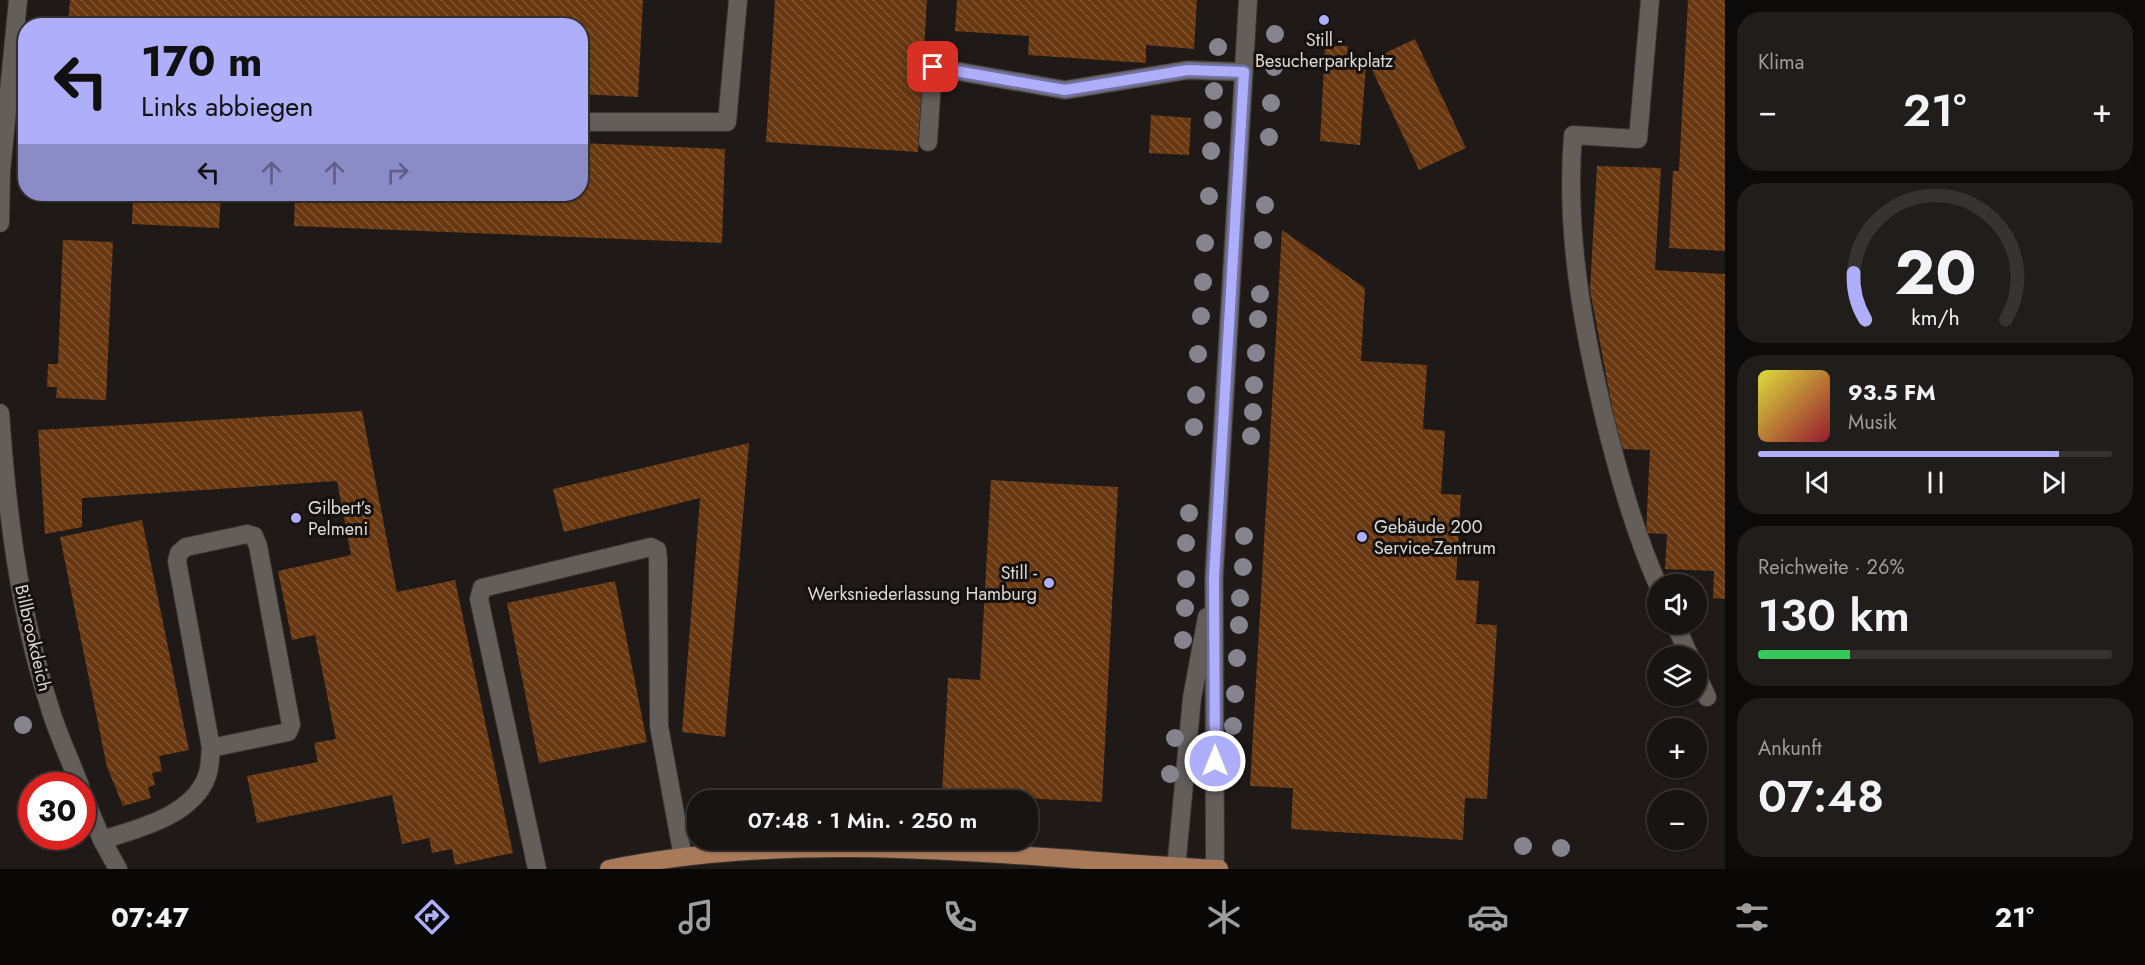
<!DOCTYPE html>
<html lang="de">
<meta charset="utf-8">
<style>
:root{--surface:#171411;--page:#201d1a;--text:#f1f3f6;--muted:#9e9e9f;--line:#363331;--accent:#aeaefa}
body{margin:0;font-family:Jost,sans-serif;background:var(--page);color:var(--text);height:100vh;display:flex;flex-direction:column;font-size:22px;white-space:nowrap}
*{box-sizing:border-box;margin:0}
p{font-size:20px;color:var(--muted)}
.icon{flex:none;width:33px;height:33px;fill:none;stroke:currentColor;stroke-width:2;stroke-linecap:round;stroke-linejoin:round}
.map{position:relative;flex:1;overflow:hidden}
.drawer{display:flex;flex-direction:column;gap:12px;padding:12px;background:#0d0b09;width:420px}
.drawer>*{flex:none}
.hud{position:absolute;left:18px;top:18px;width:570px;height:183px;border-radius:24px;box-shadow:0 2px 4px #0004,0 0 0 2px var(--line);background:#aeaefa;color:#111;overflow:hidden}
.tools{position:absolute;left:1647px;top:574px;display:grid;gap:12px}
.tools a{display:grid;place-items:center;width:60px;height:60px;border-radius:50%;background:var(--surface);box-shadow:0 2px 4px #0004,0 0 0 2px var(--line);font-size:30px}
.speed{position:absolute;left:18px;top:772px;display:flex;gap:12px;font-size:30px;font-weight:700;text-align:center}
.speed>*{display:grid;place-content:center;width:78px;height:78px;border-radius:50%;background:var(--surface);box-shadow:0 2px 4px #0004,0 0 0 2px var(--line);line-height:1}
.speed .limit{border:9px solid #d22;background:#fff;color:#111}
.pin{position:absolute;display:grid;place-items:center;width:51px;height:51px;color:#fff;margin:-26px;border-radius:12px;box-shadow:0 3px 9px #0006}
.me{position:absolute;width:66px;margin:-33px;rotate:0deg;stroke-linejoin:round;filter:drop-shadow(0 0 4px #0008)}
.turn{display:flex;align-items:center;gap:21px;height:126px;padding:0 24px;font-size:27px}
.turn .icon{width:78px;height:78px;stroke-width:2.5}
.turn b{display:block;font-size:42px;line-height:51px}
.lanes{display:flex;align-items:center;height:57px;padding:0 24px;background:#0003;justify-content:center;gap:30px;direction:ltr}
.lanes .off{opacity:.35}
.big{font-size:45px;font-weight:600;line-height:1.1}
.drawer .card{flex:1;display:flex;flex-direction:column;justify-content:center;gap:9px;min-width:0;padding:0 21px;border-radius:24px;background:var(--page)}
.drawer .dial{align-items:center;gap:0}
.dial svg{height:156px;overflow:visible;fill:none;stroke:var(--line);stroke-width:7;stroke-linecap:round;text-anchor:middle}
.dial text{fill:var(--text);stroke:none}
.song{display:flex;align-items:center;gap:18px}
.cover{width:72px;height:72px;border-radius:9px;background:linear-gradient(135deg,hsl(60 70% 55%),hsl(350 70% 35%))}
.played{height:6px;border-radius:3px;background:linear-gradient(90deg,var(--accent) 85%,var(--line) 85%)}
.keys{display:flex;justify-content:space-around;direction:ltr}
.heat{display:flex;justify-content:space-between;align-items:center;font-size:33px;direction:ltr}
.charge{height:9px;border-radius:4px;background:linear-gradient(90deg,#34c759 26%,var(--line) 0)}
.trip{position:absolute;left:687px;top:790px;width:351px;height:60px;border-radius:24px;background:var(--surface);box-shadow:0 2px 4px #0004,0 0 0 2px var(--line);font-weight:600;line-height:60px;text-align:center}
.tabs{display:flex;height:96px;justify-content:space-around;align-items:center;background:#090807;color:var(--muted)}
.tabs .icon{width:42px;height:42px}
.tabs .current{color:var(--accent)}
.tabs b{font-size:27px;color:var(--text)}
main{display:flex;flex:1;min-height:0}
.map>svg:first-child{display:block}
.building{fill:url(#building-back-hatch)}
.lines{fill:none;stroke-linecap:round;stroke-linejoin:round}
.minor-casing{stroke:#373433;stroke-width:20}
.major-casing{stroke:#373433;stroke-width:20}
.minor{stroke:#645e5b;stroke-width:18}
.major{stroke:#a97a59;stroke-width:18}
.tree{fill:#85838d}
.route-casing{stroke:#7171a2;stroke-width:15}
.route{stroke:#aeaefa;stroke-width:10}
.poi-dot{fill:#aeaefa;stroke:#15110e;stroke-width:2}
.labels{text-anchor:middle;dominant-baseline:central;stroke-width:6;stroke-linejoin:round;paint-order:stroke}
.poi-label{font-size:18px;fill:#dedbd9;stroke:#15110e;text-anchor:start}
.street-label{font-size:18px;fill:#dedbd9;stroke:#15110e}
</style>
<main>
<div class="map">
<svg width="1725" height="869" viewBox="0 0 1725 869">
<defs>
<pattern id="building-back-hatch" width="6" height="6" patternUnits="userSpaceOnUse" patternTransform="scale(1.5)"><rect width="6" height="6" fill="#693810"/><path d="M-1 5l2 2M0 0l6 6M5-1l2 2" fill="none" stroke="#7e5432"/></pattern>
</defs>
<rect width="100%" height="100%" fill="#1f1a17"/>
<path class="building" d="M 70,0 L 643,0 L 638,97 L 580,94 L 580,26 L 68,26 Z
M 775,0 L 927,0 L 918,152 L 766,142 Z
M 957,0 L 1197,0 L 1194,49 L 1146,45 L 1146,63 L 1028,55 L 1029,36 L 955,31 Z
M 1688,0 L 1725,0 L 1725,251 L 1669,248 L 1673,171 L 1679,171 Z
M 1415,39 L 1466,148 L 1419,170 L 1368,61 Z
M 1325,46 L 1348,46 L 1346,64 L 1366,65 L 1360,145 L 1320,141 Z
M 1151,115 L 1191,118 L 1189,155 L 1149,153 Z
M 580,143 L 725,149 L 722,243 L 294,226 L 295,194 L 580,194 Z
M 1597,166 L 1661,168 L 1655,270 L 1725,274 L 1725,599 L 1713,598 L 1714,571 L 1665,569 L 1667,534 L 1646,533 L 1650,450 L 1620,449 L 1590,290 Z
M 133,194 L 221,194 L 219,228 L 132,224 Z
M 1282,230 L 1365,288 L 1361,361 L 1427,365 L 1423,429 L 1445,431 L 1441,494 L 1461,495 L 1456,580 L 1479,581 L 1476,624 L 1497,625 L 1487,799 L 1465,798 L 1463,840 L 1291,829 L 1293,788 L 1250,786 Z
M 63,240 L 113,242 L 106,400 L 56,398 L 57,387 L 47,387 L 48,364 L 58,364 Z
M 362,411 L 397,592 L 455,580 L 513,853 L 455,865 L 452,849 L 432,853 L 429,838 L 402,844 L 392,795 L 257,823 L 247,776 L 318,762 L 314,743 L 336,739 L 315,635 L 292,640 L 278,571 L 351,555 L 337,481 L 82,498 L 82,527 L 45,534 L 38,430 Z
M 749,443 L 725,737 L 682,732 L 700,498 L 564,532 L 553,489 Z
M 991,480 L 1118,487 L 1102,802 L 942,794 L 948,678 L 980,680 Z
M 142,520 L 189,750 L 159,756 L 162,771 L 152,773 L 155,785 L 148,787 L 151,798 L 123,806 L 107,767 L 60,537 Z
M 615,581 L 647,742 L 539,763 L 507,603 Z"/>
<g class="lines">
<g class="minor-casing">
<path id="minor" d="M 1650,0 L 1638,139 L 1573,135 C 1565,232 1583,330 1606,424 C 1620,479 1635,533 1658,585
M 580,122 L 727,122 L 738,0
M 928,142 L 933,67 L 1065,90 L 1188,70 L 1244,72
M 0,223 L 1,172 L 18,0
M 0,413 C 7,512 19,610 49,705 C 57,733 70,759 80,786
M 1675,624 L 1690,657
M 1696,673 L 1707,697
M 82,792 L 102,840 L 118,869
M 102,840 C 137,829 193,816 207,776 C 210,768 210,757 211,748 L 177,561 L 179,553 L 186,547 L 247,534 L 254,536 L 258,546 L 291,725 L 288,732 L 211,748
M 537,869 L 479,599 L 482,588 L 651,547 L 657,550 L 658,559 L 659,726 L 683,857
M 1176,869 L 1192,698 L 1207,617
M 1215,869 L 1214,577 L 1248,0"/>
</g>
<g class="major-casing">
<path id="major" d="M 609,869 C 809,828 1017,858 1219,869"/>
</g>
<use href="#minor" class="minor"/>
<use href="#major" class="major"/>
</g>
<g class="tree">
<circle cx="1275" cy="34" r="9"/>
<circle cx="1218" cy="47" r="9"/>
<circle cx="1274" cy="67" r="9"/>
<circle cx="1214" cy="91" r="9"/>
<circle cx="1271" cy="103" r="9"/>
<circle cx="1213" cy="120" r="9"/>
<circle cx="1269" cy="137" r="9"/>
<circle cx="1211" cy="151" r="9"/>
<circle cx="1209" cy="196" r="9"/>
<circle cx="1265" cy="205" r="9"/>
<circle cx="1263" cy="240" r="9"/>
<circle cx="1205" cy="243" r="9"/>
<circle cx="1203" cy="282" r="9"/>
<circle cx="1260" cy="294" r="9"/>
<circle cx="1201" cy="316" r="9"/>
<circle cx="1258" cy="319" r="9"/>
<circle cx="1256" cy="353" r="9"/>
<circle cx="1198" cy="354" r="9"/>
<circle cx="1254" cy="385" r="9"/>
<circle cx="1196" cy="395" r="9"/>
<circle cx="1253" cy="412" r="9"/>
<circle cx="1194" cy="427" r="9"/>
<circle cx="1251" cy="436" r="9"/>
<circle cx="1189" cy="513" r="9"/>
<circle cx="1244" cy="536" r="9"/>
<circle cx="1186" cy="543" r="9"/>
<circle cx="1243" cy="567" r="9"/>
<circle cx="1186" cy="579" r="9"/>
<circle cx="1240" cy="598" r="9"/>
<circle cx="1185" cy="608" r="9"/>
<circle cx="1239" cy="625" r="9"/>
<circle cx="1183" cy="640" r="9"/>
<circle cx="1237" cy="658" r="9"/>
<circle cx="1235" cy="694" r="9"/>
<circle cx="23" cy="725" r="9"/>
<circle cx="1233" cy="726" r="9"/>
<circle cx="1175" cy="738" r="9"/>
<circle cx="1233" cy="761" r="9"/>
<circle cx="1170" cy="774" r="9"/>
<circle cx="1523" cy="846" r="9"/>
<circle cx="1561" cy="848" r="9"/>
</g>
<g class="lines">
<g class="route-casing">
<path id="route" d="M 933,67 L 1065,90 L 1188,70 L 1244,72 L 1214,577 L 1215,761"/>
</g>
<use href="#route" class="route"/>
</g>
<g class="poi-dot">
<circle cx="1324" cy="20" r="6"/>
<circle cx="296" cy="518" r="6"/>
<circle cx="1362" cy="537" r="6"/>
<circle cx="1049" cy="583" r="6"/>
</g>
<g class="labels">
<g class="poi-label">
<text x="1324" y="40" text-anchor="middle">Still -<tspan x="1324" dy="21">Besucherparkplatz</tspan></text>
<text x="308" y="508">Gilbert’s<tspan x="308" dy="21">Pelmeni</tspan></text>
<text x="1374" y="527">Gebäude 200<tspan x="1374" dy="21">Service-Zentrum</tspan></text>
<text x="1037" y="573" text-anchor="end">Still -<tspan x="1037" dy="21">Werksniederlassung Hamburg</tspan></text>
</g>
<g class="street-label">
<text transform="translate(33 638) rotate(77)">Billbrookdeich</text>
</g>
</g>
</svg>
<div class="tools">
<a><svg class="icon" aria-label="sound" viewBox="0 0 24 24"><path d="M4 9h4l5-4v14l-5-4H4zM17 9q2 3 0 6"/></svg></a>
<a><svg class="icon" aria-label="layers" viewBox="0 0 24 24"><path d="M12 4l9 5-9 5-9-5zM3 14l9 5 9-5"/></svg></a>
<a>+</a>
<a>−</a>
</div>
<div class="speed"><div class="limit">30</div></div>
<div class="pin" style="left:933px;top:67px;background:#d93025"><svg class="icon" aria-label="arrive" viewBox="0 0 24 24"><path d="M6 21V4h12l-3 4 3 4H6"/></svg></div>
<svg class="me" style="left:1215px;top:761px" viewBox="-20 -20 40 40"><circle r="17" fill="#aeaefa" stroke="#fff" stroke-width="3"/><path d="M0-11L8 9 0 5-8 9z" fill="#fff"/></svg>
<div class="trip">07:48 · 1 Min. · 250 m</div>
<div class="hud">
<div class="turn"><svg class="icon" aria-label="left" viewBox="0 0 24 24"><path d="M17 20v-9H6M10 6l-5 5 5 5"/></svg><div><b>170 m</b>Links abbiegen</div></div>
<div class="lanes"><svg class="icon" aria-label="left" viewBox="0 0 24 24"><path d="M17 20v-9H6M10 6l-5 5 5 5"/></svg><svg class="icon off" aria-label="ahead" viewBox="0 0 24 24"><path d="M12 20V5M6 11l6-6 6 6"/></svg><svg class="icon off" aria-label="ahead" viewBox="0 0 24 24"><path d="M12 20V5M6 11l6-6 6 6"/></svg><svg class="icon off" aria-label="right" viewBox="0 0 24 24"><path d="M7 20v-9h11M14 6l5 5-5 5"/></svg></div>
</div>
</div>
<section class="drawer">
<div class="card"><p>Klima</p>
<div class="heat"><a>−</a><b class="big">21°</b><a>+</a></div>
</div>
<div class="card dial"><svg viewBox="0 0 100 80">
<path d="M14 69A42 42 0 1 1 86 69"/>
<path d="M14 69A42 42 0 0 1 8 45" stroke="#aeaefa"/>
<text x="50" y="56" font-size="32" font-weight="700">20</text>
<text x="50" y="72" font-size="11">km/h</text>
</svg></div>
<div class="card">
<div class="song"><i class="cover"></i><div><b>93.5 FM</b><p>Musik</p></div></div>
<div class="played"></div>
<div class="keys"><svg class="icon" aria-label="previous" viewBox="0 0 24 24"><path d="M18 5L8 12l10 7zM5 5v14"/></svg><svg class="icon" aria-label="pause" viewBox="0 0 24 24"><path d="M8 5v14M16 5v14"/></svg><svg class="icon" aria-label="next" viewBox="0 0 24 24"><path d="M6 5l10 7-10 7zM19 5v14"/></svg></div>
</div>
<div class="card"><p>Reichweite · 26%</p><b class="big">130 km</b><div class="charge"></div></div>
<div class="card"><p>Ankunft</p><b class="big">07:48</b></div>
</section>
</main>
<nav class="tabs">
<b>07:47</b>
<svg class="icon current" aria-label="directions" viewBox="0 0 24 24"><path d="M12 3l9 9-9 9-9-9zM9 14v-3h6M13 9l2 2-2 2"/></svg>
<svg class="icon" aria-label="music" viewBox="0 0 24 24"><path d="M9 18V5l10-2v13"/><circle cx="6" cy="18" r="3"/><circle cx="16" cy="16" r="3"/></svg>
<svg class="icon" aria-label="phone" viewBox="0 0 24 24"><path d="M5 4h4l2 5-3 2q2 4 5 5l2-3 5 2v4C11 20 4 13 5 4z"/></svg>
<svg class="icon" aria-label="climate" viewBox="0 0 24 24"><path d="M12 3v18M4 7l16 10M4 17L20 7"/></svg>
<svg class="icon" aria-label="car" viewBox="0 0 24 24"><path d="M5 17H2v-5l4-1 3-4h7l3 4 3 1v5h-3M9 17h6M6 11h13"/><circle cx="7" cy="17" r="2"/><circle cx="17" cy="17" r="2"/></svg>
<svg class="icon" aria-label="filters" viewBox="0 0 24 24"><path d="M4 7h16M4 17h16"/><circle cx="9" cy="7" r="2"/><circle cx="15" cy="17" r="2"/></svg>
<b>21°</b>
</nav>
